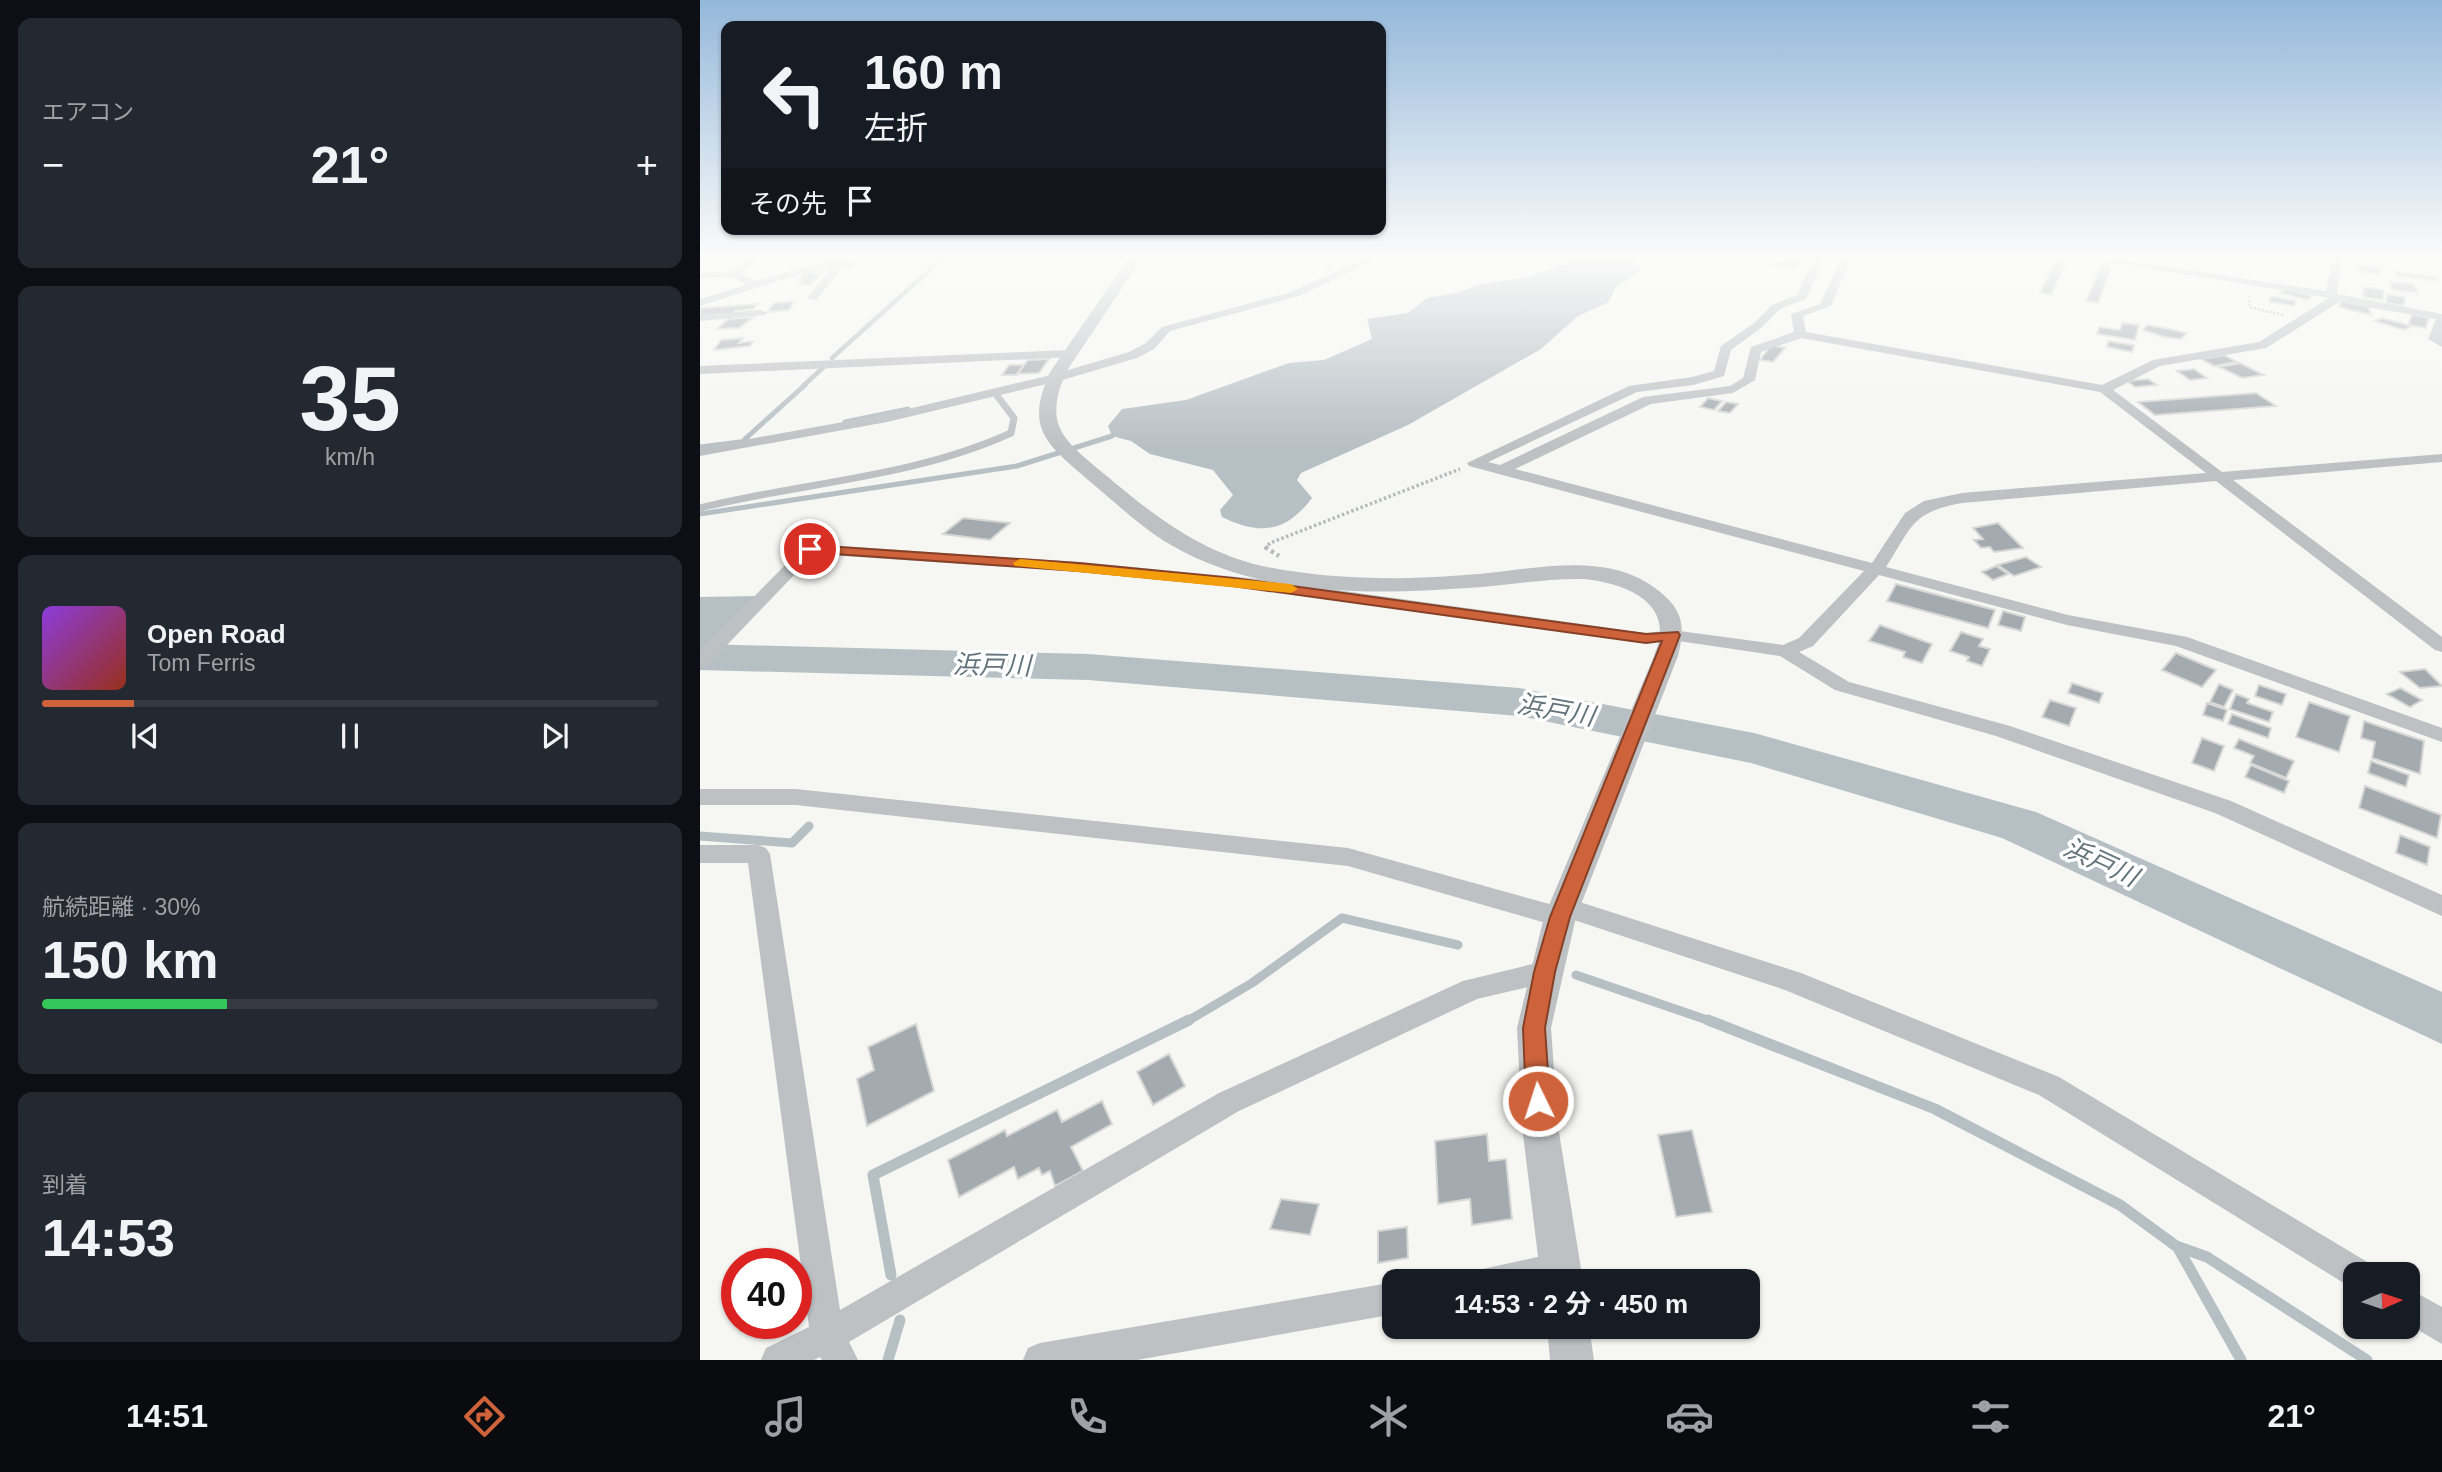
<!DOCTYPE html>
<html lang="ja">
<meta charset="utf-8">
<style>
:root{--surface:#171b24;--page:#242831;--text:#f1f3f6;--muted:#9ea1a6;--line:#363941;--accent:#ce623b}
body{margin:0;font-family:Arial,"Noto Sans JP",sans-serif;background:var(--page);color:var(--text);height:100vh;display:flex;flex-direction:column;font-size:26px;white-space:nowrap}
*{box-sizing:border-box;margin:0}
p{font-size:23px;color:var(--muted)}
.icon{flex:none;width:38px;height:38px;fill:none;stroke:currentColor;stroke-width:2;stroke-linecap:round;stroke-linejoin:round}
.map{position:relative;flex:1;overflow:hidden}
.side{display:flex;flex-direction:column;gap:18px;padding:18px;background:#0d0f14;width:700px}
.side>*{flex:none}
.top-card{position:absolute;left:21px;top:21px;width:665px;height:214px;border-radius:14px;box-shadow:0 2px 5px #0004;background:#171b24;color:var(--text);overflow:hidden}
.needle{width:46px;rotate:87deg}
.buttons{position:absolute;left:1643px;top:1262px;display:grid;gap:14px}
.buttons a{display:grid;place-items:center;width:77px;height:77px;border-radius:14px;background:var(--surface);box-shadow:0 2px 5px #0004;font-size:35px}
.speed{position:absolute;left:21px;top:1248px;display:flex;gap:14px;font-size:35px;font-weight:700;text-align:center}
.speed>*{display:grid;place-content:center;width:91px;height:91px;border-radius:50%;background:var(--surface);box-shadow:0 2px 5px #0004;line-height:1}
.speed .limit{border:10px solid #d22;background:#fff;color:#111}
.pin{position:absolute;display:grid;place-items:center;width:60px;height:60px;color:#fff;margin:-30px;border:4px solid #fff;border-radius:50%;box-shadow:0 2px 7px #0007}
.me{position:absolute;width:77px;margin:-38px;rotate:356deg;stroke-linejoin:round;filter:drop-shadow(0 0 5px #0008)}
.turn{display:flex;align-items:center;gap:24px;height:147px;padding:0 28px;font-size:32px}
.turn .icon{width:91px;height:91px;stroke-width:2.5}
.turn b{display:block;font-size:49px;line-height:60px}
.then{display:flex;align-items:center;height:66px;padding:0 28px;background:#0003;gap:14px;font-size:26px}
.big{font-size:52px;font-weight:700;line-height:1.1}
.side .tile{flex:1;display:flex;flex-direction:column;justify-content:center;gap:10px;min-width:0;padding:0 24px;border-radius:14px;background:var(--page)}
.side .dial{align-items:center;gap:0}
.dial b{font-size:91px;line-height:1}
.song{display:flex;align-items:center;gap:21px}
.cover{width:84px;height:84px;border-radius:10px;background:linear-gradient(135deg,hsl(270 70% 55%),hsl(10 70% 35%))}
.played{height:7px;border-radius:4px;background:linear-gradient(90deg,var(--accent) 15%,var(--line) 15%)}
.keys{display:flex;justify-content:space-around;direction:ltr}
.heat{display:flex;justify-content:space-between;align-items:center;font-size:38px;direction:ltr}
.charge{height:10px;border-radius:5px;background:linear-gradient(90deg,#34c759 30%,var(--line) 0)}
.trip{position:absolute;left:682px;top:1269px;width:378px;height:70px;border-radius:14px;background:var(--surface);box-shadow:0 2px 5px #0004;font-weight:700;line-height:70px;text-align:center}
.tabs{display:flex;height:112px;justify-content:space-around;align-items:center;background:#090b0e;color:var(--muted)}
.tabs .icon{width:49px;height:49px}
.tabs .selected{color:var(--accent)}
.tabs b{font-size:32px;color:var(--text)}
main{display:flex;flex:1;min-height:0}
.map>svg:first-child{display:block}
.water{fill:#b6bfc4}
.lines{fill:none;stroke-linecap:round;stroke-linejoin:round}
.stream-far3{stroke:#b6bfc4;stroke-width:4.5}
.stream-far2{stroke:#b6bfc4;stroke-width:5}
.stream-far1{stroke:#b6bfc4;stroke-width:9}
.stream{stroke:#b6bfc4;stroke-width:11}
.river{fill:#b6bfc4;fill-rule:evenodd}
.building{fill:#a4abb0;stroke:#d7d7d6;stroke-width:2}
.path-far2{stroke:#b7babc;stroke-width:2.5;stroke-dasharray:2 2;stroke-linecap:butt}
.path-far1{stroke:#b7babc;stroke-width:3.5;stroke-dasharray:2.5 2.5;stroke-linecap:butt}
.path{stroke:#b7babc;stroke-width:4.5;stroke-dasharray:3.5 3.5;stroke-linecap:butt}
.service{stroke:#bdc1c4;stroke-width:7}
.minor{fill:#bdc1c4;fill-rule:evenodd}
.tertiary{fill:#bdc1c4;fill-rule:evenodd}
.route{fill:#ce623b;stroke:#864026;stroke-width:2}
.slow{fill:#f59e0b}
.labels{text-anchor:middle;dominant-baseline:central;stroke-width:7;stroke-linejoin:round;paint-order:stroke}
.water-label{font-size:26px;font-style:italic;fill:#64757d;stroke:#fff}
</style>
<main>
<section class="side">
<div class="tile"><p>エアコン</p>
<div class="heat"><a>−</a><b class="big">21°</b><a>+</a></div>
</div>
<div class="tile dial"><b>35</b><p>km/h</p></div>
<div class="tile">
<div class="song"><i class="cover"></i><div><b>Open Road</b><p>Tom Ferris</p></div></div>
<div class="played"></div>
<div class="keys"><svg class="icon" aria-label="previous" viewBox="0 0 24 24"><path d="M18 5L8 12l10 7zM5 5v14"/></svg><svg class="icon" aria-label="pause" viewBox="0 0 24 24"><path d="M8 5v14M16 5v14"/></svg><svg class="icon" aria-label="next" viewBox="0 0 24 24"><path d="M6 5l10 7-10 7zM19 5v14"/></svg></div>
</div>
<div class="tile"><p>航続距離 · 30%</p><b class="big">150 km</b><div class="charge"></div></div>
<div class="tile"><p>到着</p><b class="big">14:53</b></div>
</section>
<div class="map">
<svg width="1742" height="1360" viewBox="0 0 1742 1360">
<rect width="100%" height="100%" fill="#f6f6f3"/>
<path class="water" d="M 868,258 L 942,258 L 935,263 L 942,269 L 915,288 L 909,302 L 878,316 L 841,349 L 708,425 L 601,473 L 597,480 L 612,498 C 586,532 561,536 522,517 L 520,510 L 533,495 L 513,470 L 450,454 L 431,441 L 412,436 L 408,426 L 422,409 L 486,400 L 589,363 L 624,360 L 672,339 L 667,319 L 708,313 L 727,298 L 756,293 L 777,285 L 833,276 L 868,262 Z
M 59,596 L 0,657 L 0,597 Z"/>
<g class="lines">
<path class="stream-far3" d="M 629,268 L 631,258
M 132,358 L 243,258
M 103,386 L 126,365"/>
<path class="stream-far2" d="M 145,422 L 208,409
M 45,439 L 105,385
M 0,447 L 48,441
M 0,514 L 317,466 L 412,436"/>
<path class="stream-far1" d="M 0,836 L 92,843 L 109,826
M 876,975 L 1013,1022
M 486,1022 L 552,983 L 642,918 L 758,945"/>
<path class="stream" d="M 1008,1020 L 1235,1109 L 1420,1205 L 1476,1246 L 1507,1257 L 1667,1360
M 1477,1246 L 1541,1360
M 191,1275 L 173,1175 L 489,1020
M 188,1360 L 200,1320"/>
<path class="river" d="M 0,644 L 388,654 L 819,688 L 1054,733 L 1336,812 L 1742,992 L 1742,1044 L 1302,838 L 1051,763 L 819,716 L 388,680 L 0,670 Z"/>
</g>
<path class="building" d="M 151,258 L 144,264 L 116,265 L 123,259 Z
M 1091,258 L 1101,259 L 1100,263 L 1096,263 L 1097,269 L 1070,265 L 1071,262 L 1090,261 Z
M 1357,258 L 1368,259 L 1351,295 L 1340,293 Z
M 1401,264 L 1412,265 L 1398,303 L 1386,301 Z
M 1660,264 L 1683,268 L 1680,275 L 1657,271 Z
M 1695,271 L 1736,277 L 1738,281 L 1696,276 Z
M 123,272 L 110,285 L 99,284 L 103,280 L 97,281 L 105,273 Z
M 1689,281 L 1714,284 L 1718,293 L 1692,290 Z
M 1664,287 L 1684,290 L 1683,300 L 1663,297 Z
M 1585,289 L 1613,296 L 1607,300 L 1579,293 Z
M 1687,294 L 1705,297 L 1704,306 L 1686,303 Z
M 1571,296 L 1596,301 L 1594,306 L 1569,302 Z
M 95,301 L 89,310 L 67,312 L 74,303 Z
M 1641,301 L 1668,306 L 1671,315 L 1639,307 Z
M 58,304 L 53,309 L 36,311 L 32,314 L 0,316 L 0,308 Z
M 1712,314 L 1729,318 L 1726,328 L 1708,325 Z
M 54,317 L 39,328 L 17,329 L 28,319 Z
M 1682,318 L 1712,326 L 1704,330 L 1674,321 Z
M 1422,323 L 1439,325 L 1435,340 L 1397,334 L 1399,327 L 1420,330 Z
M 1447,325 L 1465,328 L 1487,333 L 1481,339 L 1464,337 L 1443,330 Z
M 43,338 L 39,343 L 53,341 L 50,346 L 14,350 L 21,340 Z
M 1408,341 L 1434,345 L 1432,352 L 1407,347 Z
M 1071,345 L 1085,348 L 1073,362 L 1060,360 Z
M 1524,355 L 1537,362 L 1514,366 L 1501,359 Z
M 349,359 L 339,373 L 317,374 L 328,360 Z
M 1540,363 L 1564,375 L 1542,378 L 1519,367 Z
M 309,365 L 324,365 L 317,375 L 302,375 Z
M 1494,369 L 1507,378 L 1490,380 L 1477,371 Z
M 1448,379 L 1457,385 L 1435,387 L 1427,381 Z
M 1556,393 L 1576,406 L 1455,415 L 1438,402 Z
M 1008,398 L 1022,401 L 1014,410 L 1000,407 Z
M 1026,402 L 1038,404 L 1030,413 L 1018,411 Z
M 263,518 L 310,523 L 290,540 L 243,534 Z
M 1298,523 L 1323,548 L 1294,552 L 1290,547 L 1281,548 L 1274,540 L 1283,539 L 1273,528 Z
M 1326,557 L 1341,567 L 1314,576 L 1298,565 Z
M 1296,566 L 1308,574 L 1293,580 L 1282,572 Z
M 1196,584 L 1295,610 L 1288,628 L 1187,601 Z
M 1303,611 L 1325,617 L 1321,631 L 1298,625 Z
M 1180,625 L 1232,644 L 1222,663 L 1203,657 L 1205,652 L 1169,641 Z
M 1261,632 L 1283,639 L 1279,646 L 1290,649 L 1282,666 L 1267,661 L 1269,657 L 1250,651 Z
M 1476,653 L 1516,670 L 1502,687 L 1462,670 Z
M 1725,669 L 1742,686 L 1720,688 L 1700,672 Z
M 1372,683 L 1403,693 L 1399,703 L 1368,693 Z
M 1519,684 L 1533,690 L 1524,707 L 1510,702 Z
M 1559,685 L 1586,694 L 1582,705 L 1555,696 Z
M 1700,688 L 1722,700 L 1710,707 L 1687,694 Z
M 1536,694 L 1549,699 L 1547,703 L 1573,712 L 1569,722 L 1530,709 Z
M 1350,700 L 1376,708 L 1369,726 L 1342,717 Z
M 1609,702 L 1650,716 L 1639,752 L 1596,737 Z
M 1507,703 L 1527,710 L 1523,721 L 1503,715 Z
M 1532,714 L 1571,728 L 1568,738 L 1528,724 Z
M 1664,721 L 1724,741 L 1720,774 L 1672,758 L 1675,742 L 1661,738 Z
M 1502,738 L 1524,746 L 1514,771 L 1492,763 Z
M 1539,739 L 1594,761 L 1586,778 L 1550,763 L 1554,756 L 1534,748 Z
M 1671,761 L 1709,775 L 1706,787 L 1668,773 Z
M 1551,765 L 1589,781 L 1584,793 L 1545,777 Z
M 1665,786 L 1741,815 L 1737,838 L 1659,808 Z
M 1700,835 L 1730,847 L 1727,865 L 1696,853 Z
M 216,1024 L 234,1091 L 167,1126 L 157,1079 L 174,1070 L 168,1047 Z
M 469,1054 L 485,1086 L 453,1105 L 437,1072 Z
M 402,1101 L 412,1124 L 371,1147 L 383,1171 L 355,1186 L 350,1171 L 342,1175 L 339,1168 L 318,1179 L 314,1167 L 259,1197 L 248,1160 L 305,1130 L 307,1136 L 357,1110 L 362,1122 Z
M 992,1130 L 1012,1212 L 976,1217 L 958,1135 Z
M 787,1134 L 789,1161 L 806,1159 L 812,1219 L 772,1225 L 770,1199 L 738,1204 L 735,1141 Z
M 581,1199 L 619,1204 L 610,1235 L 570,1229 Z
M 707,1227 L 708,1258 L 678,1263 L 678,1231 Z"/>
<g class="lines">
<path class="path-far2" d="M 1550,296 L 1549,307 L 1583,315"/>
<path class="path-far1" d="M 565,549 L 570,543 L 760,469"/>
<path class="path" d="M 565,547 L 579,556"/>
<path class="service" d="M 0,508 C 104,482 212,478 311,433 L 314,418 L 295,393"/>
<path class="minor" d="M 50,258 L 62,258 L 40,274 L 56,281 L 99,268 L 154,261 L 159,264 L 142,269 L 116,300 L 107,298 L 130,270 L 100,274 L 0,306 L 0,299 L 46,285 L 31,277 L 0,278 L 0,272 L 31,271 Z
M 666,258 L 680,258 L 599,296 L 470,331 L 454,349 L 437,358 L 359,381 L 187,422 L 0,456 L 0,448 L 187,414 L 351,375 L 429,352 L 446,343 L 462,327 L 591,292 Z
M 1114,258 L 1124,258 L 1106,299 L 1080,309 L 1062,327 L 1031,350 L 1024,376 L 993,385 L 937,392 L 788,462 L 800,465 L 943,397 L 1030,386 L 1043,378 L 1051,347 L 1094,332 L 1091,314 L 1120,304 L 1141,258 L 1151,258 L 1131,306 L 1103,316 L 1106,332 L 1402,385 L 1453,360 L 1559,342 L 1629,298 L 1384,258 L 1411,258 L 1626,291 L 1632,258 L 1642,258 L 1637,294 L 1742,314 L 1742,347 L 1728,339 L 1736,319 L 1639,302 L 1566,348 L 1460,366 L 1413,390 L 1522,472 L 1742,454 L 1742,462 L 1533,480 L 1742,637 L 1742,652 L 1735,650 L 1516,481 L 1262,503 C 1211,512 1212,527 1186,567 L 1368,615 L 1487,637 L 1742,728 L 1742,742 L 1476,646 L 1367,625 L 1179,575 L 1113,646 L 1099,652 L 1149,682 L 1310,726 L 1531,801 L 1742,895 L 1742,916 L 1515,813 L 1296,736 L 1135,690 L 1080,656 L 972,640 L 946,643 L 558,589 L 379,572 L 114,554 L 7,666 L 0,668 L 0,651 L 104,546 L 110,544 L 379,562 L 558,579 L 946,633 L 972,630 L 1083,645 L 1099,638 L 1164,571 L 769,466 L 767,463 L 929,386 L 992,377 L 1014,371 L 1021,346 L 1054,323 L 1072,305 L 1097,295 ZM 1101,338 L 1400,392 L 1506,473 L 1262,493 L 1224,501 L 1205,513 L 1172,563 L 815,469 L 951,404 L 1033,393 L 1055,380 L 1061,352 Z
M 61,310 L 67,313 L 65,315 L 0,321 L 0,315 Z
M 370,350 L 376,354 L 374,357 L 0,374 L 0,366 Z
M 0,789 L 96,789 L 648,848 L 853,905 L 855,900 L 864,897 L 1101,973 L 1359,1077 L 1669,1263 L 1674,1274 L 1656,1274 L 1656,1289 L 1647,1285 L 1339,1095 L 1085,990 L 871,919 L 869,924 L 860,927 L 648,866 L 96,805 L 0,805 Z
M 0,845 L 58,845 L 66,848 L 70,854 L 140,1310 L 519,1093 L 763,981 L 845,961 L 854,964 L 858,972 L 854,980 L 845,983 L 777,999 L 539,1111 L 149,1342 L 158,1360 L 122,1360 L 120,1357 L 114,1360 L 61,1360 L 66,1348 L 109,1327 L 48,863 L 0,863 Z
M 860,1252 L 871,1257 L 876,1268 L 867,1281 L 773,1281 L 778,1270 Z
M 695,1282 L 695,1314 L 437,1360 L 323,1360 L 328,1348 L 340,1343 Z
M 1708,1288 L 1742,1307 L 1742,1344 L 1708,1324 Z"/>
<path class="tertiary" d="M 429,258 L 442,258 L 366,372 C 343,426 363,439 403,473 C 452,514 498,551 562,566 C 610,576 661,579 710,578 C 733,577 756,576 779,574 C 836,569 909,550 959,591 C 984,611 985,627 978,656 L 876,917 L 851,1028 L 858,1126 L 883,1281 L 841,1281 L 822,1126 L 817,1028 L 844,917 L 954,656 C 956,649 960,642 960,635 C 963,595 914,582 884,579 C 845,578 806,586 767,588 C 670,595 558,596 471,545 C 440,527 415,502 387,479 C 345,443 325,428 350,372 Z
M 847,1326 L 889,1326 L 894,1360 L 850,1360 Z"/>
</g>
<linearGradient id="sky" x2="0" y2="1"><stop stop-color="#94b8da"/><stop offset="0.57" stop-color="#fbfbfa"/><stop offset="1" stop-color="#fbfbfa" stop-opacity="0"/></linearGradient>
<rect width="1742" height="449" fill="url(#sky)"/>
<path class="route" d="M 110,545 L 379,563 L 533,578 L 946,634 L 978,632 L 980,635 L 870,917 L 855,972 L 845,1028 L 850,1101 L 846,1108 L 838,1112 L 829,1108 L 826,1101 L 823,1028 L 834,972 L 850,917 L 962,641 L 946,643 L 533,586 L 379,571 L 106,552 L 106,546 Z"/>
<path class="slow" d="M 320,559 L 591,584 L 598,589 L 591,593 L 315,566 L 313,563 Z"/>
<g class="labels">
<g class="water-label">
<text transform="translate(292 665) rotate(1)">浜戸川</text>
<text transform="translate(856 710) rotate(10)">浜戸川</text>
<text transform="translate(1401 862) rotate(25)">浜戸川</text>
</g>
</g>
</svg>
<div class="buttons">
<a><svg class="needle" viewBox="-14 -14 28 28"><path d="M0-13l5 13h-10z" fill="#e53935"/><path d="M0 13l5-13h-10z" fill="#9ea1a6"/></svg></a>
</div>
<div class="speed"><div class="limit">40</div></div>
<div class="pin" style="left:110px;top:549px;background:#d93025"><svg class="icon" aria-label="arrive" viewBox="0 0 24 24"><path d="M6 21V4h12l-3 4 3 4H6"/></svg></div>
<svg class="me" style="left:838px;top:1101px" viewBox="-20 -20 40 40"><circle r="17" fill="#ce623b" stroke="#fff" stroke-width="3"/><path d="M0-11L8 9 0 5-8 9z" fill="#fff"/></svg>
<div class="trip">14:53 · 2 分 · 450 m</div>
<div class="top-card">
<div class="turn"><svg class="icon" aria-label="left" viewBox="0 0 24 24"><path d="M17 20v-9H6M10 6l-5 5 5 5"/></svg><div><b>160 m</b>左折</div></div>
<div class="then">その先<svg class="icon" aria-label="arrive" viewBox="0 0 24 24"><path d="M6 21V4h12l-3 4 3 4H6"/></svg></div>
</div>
</div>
</main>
<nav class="tabs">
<b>14:51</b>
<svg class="icon selected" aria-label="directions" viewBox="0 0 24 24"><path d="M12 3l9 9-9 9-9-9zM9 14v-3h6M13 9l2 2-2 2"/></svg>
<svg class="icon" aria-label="music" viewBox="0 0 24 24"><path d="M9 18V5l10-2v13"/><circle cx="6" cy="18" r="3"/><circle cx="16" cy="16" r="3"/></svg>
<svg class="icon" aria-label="phone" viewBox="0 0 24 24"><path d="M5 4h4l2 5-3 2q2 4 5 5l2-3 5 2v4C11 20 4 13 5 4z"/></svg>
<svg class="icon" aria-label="climate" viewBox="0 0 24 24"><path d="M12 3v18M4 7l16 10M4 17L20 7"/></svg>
<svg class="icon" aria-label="car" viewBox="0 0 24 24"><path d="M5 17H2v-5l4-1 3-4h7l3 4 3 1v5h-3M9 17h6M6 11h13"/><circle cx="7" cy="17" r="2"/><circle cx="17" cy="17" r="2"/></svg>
<svg class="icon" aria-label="filters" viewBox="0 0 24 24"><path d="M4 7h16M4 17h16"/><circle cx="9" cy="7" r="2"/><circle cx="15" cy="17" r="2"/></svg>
<b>21°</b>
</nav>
